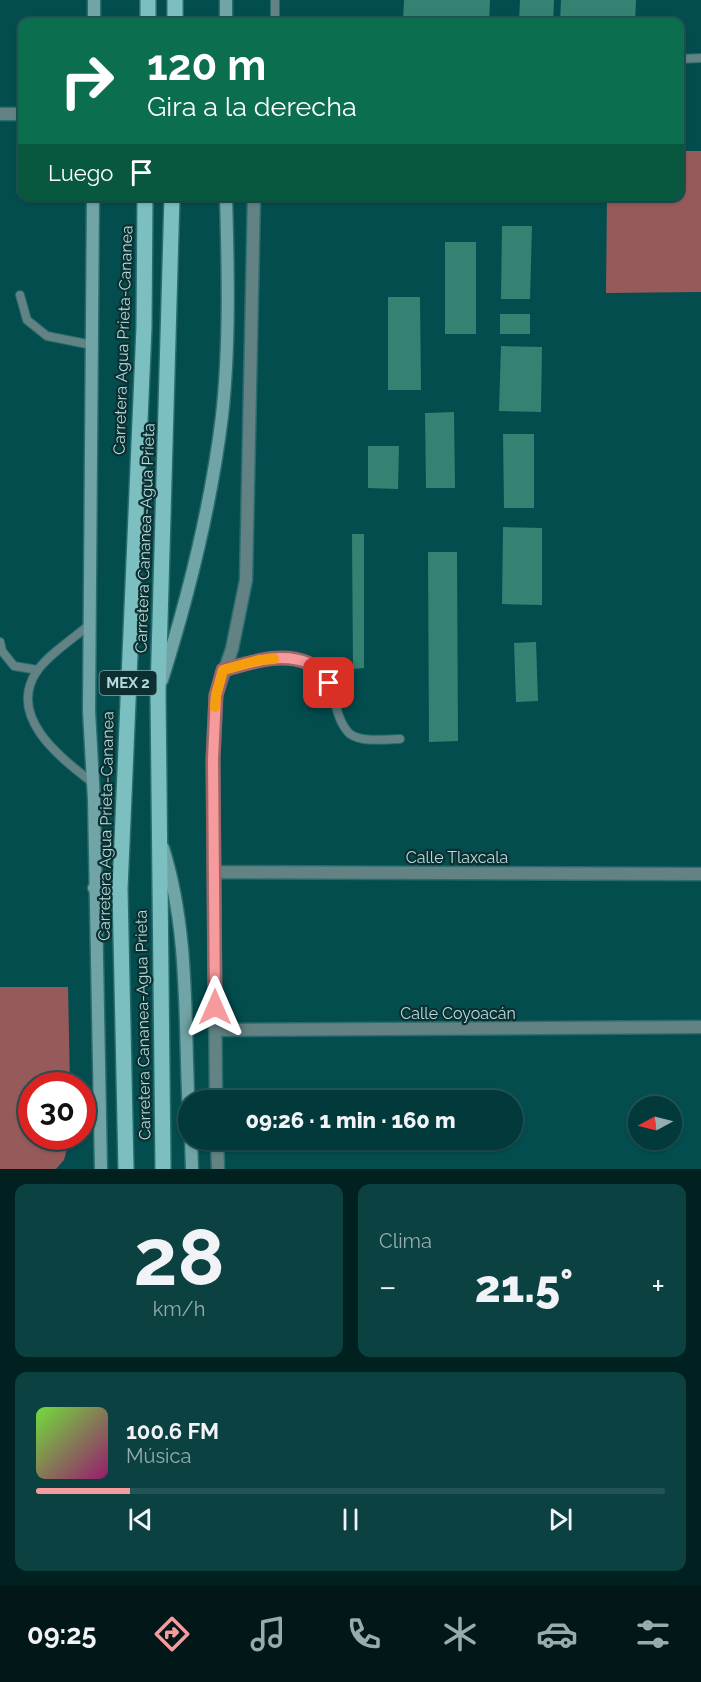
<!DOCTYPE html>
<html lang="es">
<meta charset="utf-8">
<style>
:root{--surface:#023a3b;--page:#0c4142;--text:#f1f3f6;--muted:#96adaf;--line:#235455;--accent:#f59b9d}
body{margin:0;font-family:Raleway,sans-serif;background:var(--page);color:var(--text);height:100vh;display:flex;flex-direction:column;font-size:22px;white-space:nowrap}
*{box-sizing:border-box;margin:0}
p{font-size:20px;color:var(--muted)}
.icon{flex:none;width:33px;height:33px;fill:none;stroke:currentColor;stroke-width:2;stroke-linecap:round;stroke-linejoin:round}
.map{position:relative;height:1169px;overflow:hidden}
.details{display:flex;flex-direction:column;gap:15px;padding:15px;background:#012020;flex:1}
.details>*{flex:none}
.hud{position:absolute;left:18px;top:18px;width:666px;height:183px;border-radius:12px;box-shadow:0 2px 4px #0004,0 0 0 2px var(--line);background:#0b6e4f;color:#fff;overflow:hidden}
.needle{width:39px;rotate:263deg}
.buttons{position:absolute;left:628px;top:1096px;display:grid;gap:12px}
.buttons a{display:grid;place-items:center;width:54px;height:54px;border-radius:50%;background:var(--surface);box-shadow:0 2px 4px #0004,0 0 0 2px var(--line);font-size:30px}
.speed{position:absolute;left:18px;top:1072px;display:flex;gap:12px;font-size:30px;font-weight:700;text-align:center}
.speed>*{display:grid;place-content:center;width:78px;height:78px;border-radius:50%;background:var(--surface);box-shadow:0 2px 4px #0004,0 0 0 2px var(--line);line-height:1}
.speed .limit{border:9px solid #d22;background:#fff;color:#111}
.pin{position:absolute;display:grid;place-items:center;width:51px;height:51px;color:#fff;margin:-26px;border-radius:12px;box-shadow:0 3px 9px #0006}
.me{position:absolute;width:66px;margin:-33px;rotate:0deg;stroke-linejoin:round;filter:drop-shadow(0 0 4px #0008)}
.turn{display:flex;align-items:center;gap:21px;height:126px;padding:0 30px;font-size:27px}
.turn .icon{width:78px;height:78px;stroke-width:2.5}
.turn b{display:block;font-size:42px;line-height:51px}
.then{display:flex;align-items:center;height:57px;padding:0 30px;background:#0003;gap:12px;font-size:22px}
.big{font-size:45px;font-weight:800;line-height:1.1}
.details .card{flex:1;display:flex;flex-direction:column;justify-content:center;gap:9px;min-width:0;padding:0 21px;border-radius:12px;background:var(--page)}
.details .dial{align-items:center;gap:0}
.dial b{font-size:78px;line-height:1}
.song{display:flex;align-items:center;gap:18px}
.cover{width:72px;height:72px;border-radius:9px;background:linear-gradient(135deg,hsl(100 70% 55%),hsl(320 70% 35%))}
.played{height:6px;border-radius:3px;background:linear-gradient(90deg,var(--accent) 15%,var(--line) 15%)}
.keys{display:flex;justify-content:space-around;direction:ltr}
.heat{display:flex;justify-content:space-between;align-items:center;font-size:33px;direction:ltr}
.details .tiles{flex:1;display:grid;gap:15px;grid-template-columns:1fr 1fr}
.card:last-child{grid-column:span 2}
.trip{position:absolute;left:178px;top:1090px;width:345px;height:60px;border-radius:30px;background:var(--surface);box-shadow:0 2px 4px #0004,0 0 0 2px var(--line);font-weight:800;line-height:60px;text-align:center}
.tab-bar{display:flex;height:96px;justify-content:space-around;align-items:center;background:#011718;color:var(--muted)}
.tab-bar .icon{width:42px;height:42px}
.tab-bar .current{color:var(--accent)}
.tab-bar b{font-size:27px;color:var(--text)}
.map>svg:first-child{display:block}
.green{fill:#965a5b}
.building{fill:#358273}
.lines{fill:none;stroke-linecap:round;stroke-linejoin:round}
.lane-casing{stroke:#2a6c6e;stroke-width:10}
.street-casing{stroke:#2a6c6e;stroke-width:15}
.secondary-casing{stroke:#2a6c6e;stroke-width:15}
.primary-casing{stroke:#2a6c6e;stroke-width:18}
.lane{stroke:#628283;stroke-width:8}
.street{stroke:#628283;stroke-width:12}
.secondary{stroke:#71a4a6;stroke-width:12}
.primary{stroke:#7cbfc1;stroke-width:15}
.route-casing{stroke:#9f6566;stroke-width:15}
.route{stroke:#f59b9d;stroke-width:10}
.slow{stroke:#f59e0b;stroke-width:10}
.labels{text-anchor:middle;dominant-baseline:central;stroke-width:4.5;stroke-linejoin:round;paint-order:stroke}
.shield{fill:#0c3031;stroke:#82a8a9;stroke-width:1.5}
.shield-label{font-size:15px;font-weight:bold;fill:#b5dbdc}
.street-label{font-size:16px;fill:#b5dbdc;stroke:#0c3031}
</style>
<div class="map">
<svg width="701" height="1169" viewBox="0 0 701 1169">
<rect width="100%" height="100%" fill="#034d4f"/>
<path class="green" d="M 680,151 L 701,151 L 701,292 L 606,293 L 607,197 L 680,196 Z
M 0,987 L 68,987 L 70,1086 L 32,1086 L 32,1137 L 70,1137 L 64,1160 L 56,1169 L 0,1169 Z"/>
<path class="building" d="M 404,0 L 490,0 L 489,22 L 403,22 Z
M 520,0 L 554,0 L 553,22 L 519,22 Z
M 561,0 L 636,0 L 635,22 L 560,22 Z
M 502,226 L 532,226 L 530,299 L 501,299 Z
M 445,242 L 476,242 L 476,334 L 445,334 Z
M 388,297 L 420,297 L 421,390 L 388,390 Z
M 500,314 L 530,314 L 530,334 L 500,334 Z
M 501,346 L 542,347 L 541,412 L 499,411 Z
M 454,412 L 455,488 L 426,488 L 425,413 Z
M 503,434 L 534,434 L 534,508 L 504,508 Z
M 368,446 L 399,446 L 398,489 L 368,488 Z
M 503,527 L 542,528 L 542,605 L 502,604 Z
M 352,534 L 364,534 L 364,668 L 353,669 Z
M 428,552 L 457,552 L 458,741 L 429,742 Z
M 536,642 L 538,701 L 516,702 L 514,643 Z"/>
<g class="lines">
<g class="lane-casing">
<path id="lane" d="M 275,22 L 275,0
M 680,59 L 701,58
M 20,295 L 27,320 L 47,336 L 92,345
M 89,625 C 73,639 50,653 37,671 C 6,717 61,758 93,783
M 0,642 L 2,651 L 14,666 L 38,670
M 225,669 C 261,659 317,644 332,692 C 336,706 339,724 350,734 C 363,743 385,739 400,739"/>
</g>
<g class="street-casing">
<path id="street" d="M 0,114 L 22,114
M 214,872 L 701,874
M 215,1030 L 701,1027
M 216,1101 L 213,759 L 216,695 L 232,649 L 246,580 L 254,196
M 217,1140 L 218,1169"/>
</g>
<g class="secondary-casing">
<path id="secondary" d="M 94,22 L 94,0
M 226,22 L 226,0
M 93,196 L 89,711 L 94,800 L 101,1169
M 162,680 C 189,594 211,506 222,416 C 230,344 228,269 226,196
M 163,848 C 190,933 184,1026 189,1114
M 94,888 L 120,889
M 191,1140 L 192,1169"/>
</g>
<g class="primary-casing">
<path id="primary" d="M 148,22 L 148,0
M 175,22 L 175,0
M 126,1169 L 120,889 L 144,327 L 145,196
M 163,1169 L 158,692 L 172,196"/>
</g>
<use href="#lane" class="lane"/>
<use href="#street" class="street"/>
<use href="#secondary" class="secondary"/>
<use href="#primary" class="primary"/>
</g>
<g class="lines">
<g class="route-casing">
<path id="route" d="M 215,1007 L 213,759 L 216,695 L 223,670 C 250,663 281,651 308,663 C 315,667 323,677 329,683"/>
</g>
<use href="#route" class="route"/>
<path class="slow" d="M 215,707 L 216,695 L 223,670 L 259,660 L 274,659"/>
</g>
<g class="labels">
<rect class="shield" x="99.5" y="671" width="57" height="24" rx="4.5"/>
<g class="shield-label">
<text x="128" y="683">MEX 2</text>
</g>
<g class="street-label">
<text transform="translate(123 340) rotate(-88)">Carretera Agua Prieta-Cananea</text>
<text transform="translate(145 538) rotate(-88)">Carretera Cananea-Agua Prieta</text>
<text transform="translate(106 826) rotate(-89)">Carretera Agua Prieta-Cananea</text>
<text x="457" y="857">Calle Tlaxcala</text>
<text x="458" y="1013">Calle Coyoacán</text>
<text transform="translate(143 1025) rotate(-91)">Carretera Cananea-Agua Prieta</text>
</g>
</g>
</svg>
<div class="buttons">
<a><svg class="needle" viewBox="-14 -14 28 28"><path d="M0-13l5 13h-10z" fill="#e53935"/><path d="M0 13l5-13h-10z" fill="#96adaf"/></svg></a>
</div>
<div class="speed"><div class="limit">30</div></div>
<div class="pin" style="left:329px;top:683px;background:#d93025"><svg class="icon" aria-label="arrive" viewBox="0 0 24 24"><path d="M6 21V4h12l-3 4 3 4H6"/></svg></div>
<svg class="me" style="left:215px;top:1007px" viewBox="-20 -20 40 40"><path d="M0-17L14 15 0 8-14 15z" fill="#f59b9d" stroke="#fff" stroke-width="4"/></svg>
<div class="trip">09:26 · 1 min · 160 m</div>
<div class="hud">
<div class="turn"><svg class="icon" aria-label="right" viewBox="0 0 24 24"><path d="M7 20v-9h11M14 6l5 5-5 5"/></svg><div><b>120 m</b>Gira a la derecha</div></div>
<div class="then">Luego<svg class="icon" aria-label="arrive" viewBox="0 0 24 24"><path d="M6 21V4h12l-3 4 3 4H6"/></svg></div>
</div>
</div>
<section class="details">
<div class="tiles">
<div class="card dial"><b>28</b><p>km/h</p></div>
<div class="card"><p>Clima</p>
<div class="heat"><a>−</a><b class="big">21.5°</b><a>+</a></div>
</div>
<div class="card">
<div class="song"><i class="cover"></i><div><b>100.6 FM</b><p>Música</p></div></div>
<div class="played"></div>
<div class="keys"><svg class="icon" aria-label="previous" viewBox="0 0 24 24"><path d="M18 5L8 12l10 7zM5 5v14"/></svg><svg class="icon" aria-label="pause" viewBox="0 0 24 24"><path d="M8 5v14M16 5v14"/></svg><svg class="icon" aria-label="next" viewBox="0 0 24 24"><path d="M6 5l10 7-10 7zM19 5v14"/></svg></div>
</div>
</div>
</section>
<nav class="tab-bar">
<b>09:25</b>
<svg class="icon current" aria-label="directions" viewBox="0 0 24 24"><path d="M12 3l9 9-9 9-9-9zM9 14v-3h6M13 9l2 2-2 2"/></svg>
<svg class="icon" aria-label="music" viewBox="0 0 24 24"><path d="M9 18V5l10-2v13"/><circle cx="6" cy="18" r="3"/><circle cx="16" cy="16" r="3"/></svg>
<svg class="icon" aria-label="phone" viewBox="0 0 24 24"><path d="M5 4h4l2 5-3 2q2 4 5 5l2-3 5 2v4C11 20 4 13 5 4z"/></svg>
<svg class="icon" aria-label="climate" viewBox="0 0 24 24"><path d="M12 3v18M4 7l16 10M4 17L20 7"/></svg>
<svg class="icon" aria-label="car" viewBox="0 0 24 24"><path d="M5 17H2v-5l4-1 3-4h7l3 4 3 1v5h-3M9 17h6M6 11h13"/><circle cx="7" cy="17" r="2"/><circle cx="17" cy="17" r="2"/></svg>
<svg class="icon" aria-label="filters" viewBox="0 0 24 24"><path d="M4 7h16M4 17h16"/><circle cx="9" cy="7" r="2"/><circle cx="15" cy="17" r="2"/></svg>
</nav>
